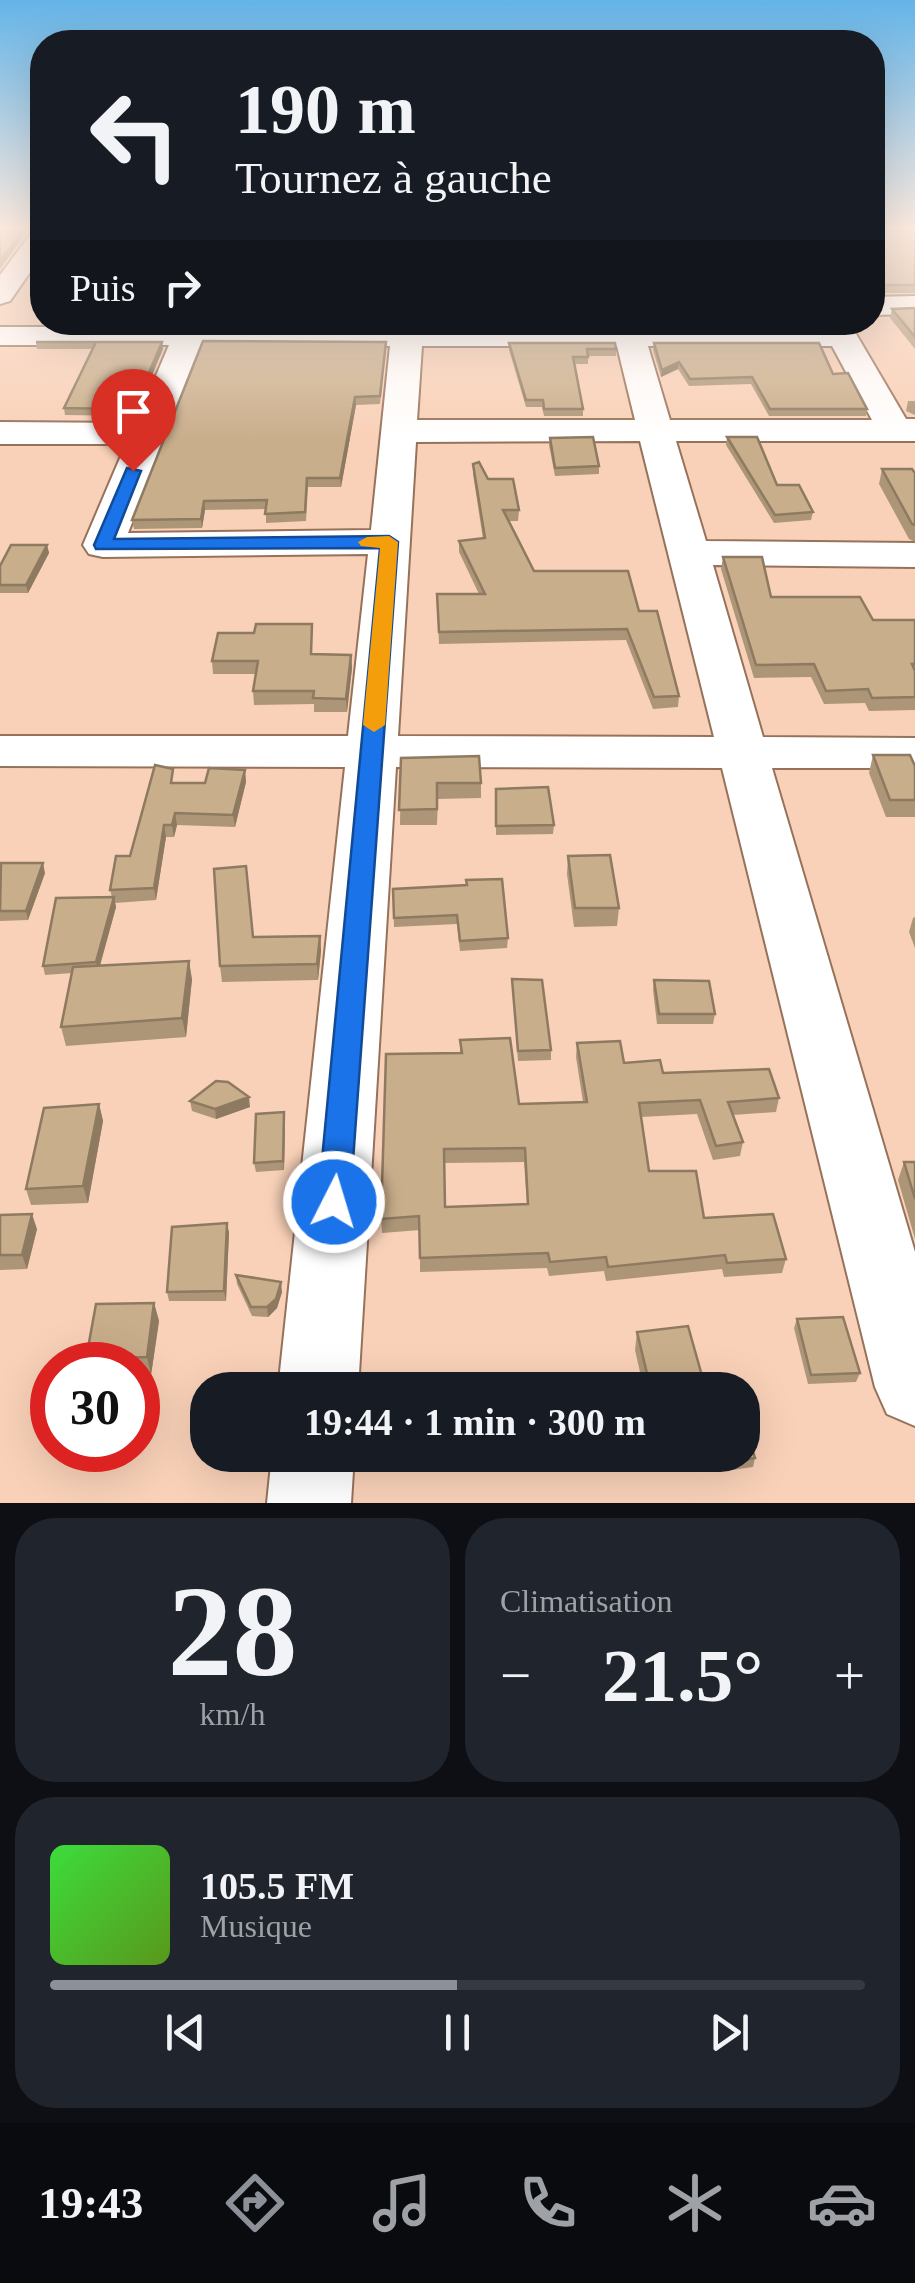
<!DOCTYPE html>
<html lang="fr">
<meta charset="utf-8">
<style>
:root{--surface:#171b24;--page:#20242c;--text:#f1f3f6;--muted:#9ea1a6;--line:#363941;--accent:#8c9099}
body{margin:0;font-family:"Times New Roman",serif;background:var(--page);color:var(--text);height:100vh;display:flex;flex-direction:column;font-size:38px;white-space:nowrap}
*{box-sizing:border-box;margin:0}
p{font-size:32px;color:var(--muted)}
.icon{flex:none;width:55px;height:55px;fill:none;stroke:currentColor;stroke-width:2;stroke-linecap:round;stroke-linejoin:round}
.map{position:relative;height:1503px;overflow:hidden}
.side{display:flex;flex-direction:column;gap:15px;padding:15px;background:#0d0f14;flex:1}
.side>*{flex:none}
.hud{position:absolute;left:30px;top:30px;width:855px;height:305px;border-radius:40px;box-shadow:0 10px 40px #0002;background:#171b24;color:var(--text);overflow:hidden}
.speed{position:absolute;left:30px;top:1342px;display:flex;gap:20px;font-size:50px;font-weight:700;text-align:center}
.speed>*{display:grid;place-content:center;width:130px;height:130px;border-radius:50%;background:var(--surface);box-shadow:0 10px 40px #0002;line-height:1}
.speed .limit{border:15px solid #d22;background:#fff;color:#111}
.pin{position:absolute;display:grid;place-items:center;width:85px;height:85px;color:#fff;margin:-102px -42px;border-radius:50% 50% 50% 0;rotate:-45deg;box-shadow:0 0 10px #0007}
.pin .icon{rotate:45deg}
.me{position:absolute;width:110px;margin:-55px;rotate:5deg;stroke-linejoin:round;filter:drop-shadow(0 0 8px #0008)}
.turn{display:flex;align-items:center;gap:35px;height:210px;padding:0 40px;font-size:45px}
.turn .icon{width:130px;height:130px;stroke-width:2.5}
.turn b{display:block;font-size:70px;line-height:85px}
.then{display:flex;align-items:center;height:95px;padding:0 40px;background:#0003;gap:20px;font-size:38px}
.big{font-size:75px;font-weight:600;line-height:1.1}
.side .widget{flex:1;display:flex;flex-direction:column;justify-content:center;gap:15px;min-width:0;padding:0 35px;border-radius:40px;background:var(--page)}
.side .dial{align-items:center;gap:0}
.dial b{font-size:130px;line-height:1}
.song{display:flex;align-items:center;gap:30px}
.cover{width:120px;height:120px;border-radius:15px;background:linear-gradient(135deg,hsl(120 70% 55%),hsl(90 70% 35%))}
.played{height:10px;border-radius:5px;background:linear-gradient(90deg,var(--accent) 50%,var(--line) 50%)}
.keys{display:flex;justify-content:space-around;direction:ltr}
.heat{display:flex;justify-content:space-between;align-items:center;font-size:55px;direction:ltr}
.side .tiles{flex:1;display:grid;gap:15px;grid-template-columns:1fr 1fr}
.widget:last-child{grid-column:span 2}
.trip{position:absolute;left:190px;top:1372px;width:570px;height:100px;border-radius:40px;background:var(--surface);box-shadow:0 10px 40px #0002;font-weight:600;line-height:100px;text-align:center}
.dock{display:flex;height:160px;justify-content:space-around;align-items:center;background:#090b0e;color:var(--muted)}
.dock .icon{width:70px;height:70px}
.dock .active{color:var(--accent)}
.dock b{font-size:45px;color:var(--text)}
.map>svg:first-child{display:block}
.lines{fill:none;stroke-linecap:round;stroke-linejoin:round}
.minor-casing{stroke:#96725b;stroke-width:4}
.minor{fill:#fff;fill-rule:evenodd}
.wall{fill:#ad9678;fill-rule:evenodd}
.shaded-wall{fill:#8d7a61}
.building{fill:#c9ae8b;stroke:#8d7a61;stroke-width:2.5;fill-rule:evenodd}
.route{fill:#1a73e8;stroke:#114b97;stroke-width:2.5}
.slow{fill:#f59e0b}
</style>
<div class="map">
<svg width="915" height="1503" viewBox="0 0 915 1503">
<rect width="100%" height="100%" fill="#f9d1b8"/>
<g class="lines">
<g class="minor-casing">
<path id="minor" d="M 42,230 L 42,255 L 10,301 L 0,304 L 0,275 L 33,231 Z
M 915,296 L 915,314 L 872,315 L 872,297 Z
M 393,322 L 423,322 L 423,327 L 612,327 L 611,322 L 641,322 L 643,328 L 822,328 L 819,322 L 849,322 L 906,419 L 915,419 L 915,441 L 676,441 L 706,541 L 915,543 L 915,567 L 713,565 L 763,737 L 915,738 L 915,768 L 772,768 L 915,1252 L 915,1426 L 887,1414 L 875,1387 L 722,768 L 396,767 L 358,1390 L 278,1390 L 345,767 L 0,766 L 0,736 L 348,736 L 368,554 L 103,557 L 89,554 L 83,545 L 126,444 L 0,444 L 0,422 L 136,423 L 169,345 L 0,345 L 0,327 L 392,327 ZM 201,345 L 390,346 L 371,530 L 128,533 ZM 422,346 L 617,346 L 635,420 L 417,420 ZM 648,346 L 832,346 L 872,420 L 670,420 ZM 640,441 L 714,737 L 398,736 L 416,442 Z
M 272,1455 L 354,1455 L 351,1503 L 267,1503 Z"/>
</g>
<use href="#minor" class="minor"/>
</g>
<path class="wall" d="M 872,230 L 915,230 L 915,293 L 872,293 Z
M 42,252 L 42,271 L 36,271 L 34,264 Z
M 915,308 L 915,349 L 890,318 L 892,309 Z
M 53,322 L 390,322 L 389,323 Z
M 426,322 L 483,322 L 483,323 L 427,323 Z
M 501,322 L 608,322 L 607,323 Z
M 644,322 L 816,322 L 816,324 L 646,324 Z
M 36,342 L 162,342 L 163,349 L 135,416 L 65,415 L 64,408 L 93,349 L 37,349 Z
M 386,342 L 380,404 L 356,405 L 341,487 L 308,487 L 306,521 L 266,523 L 266,509 L 205,510 L 202,528 L 134,529 L 132,520 Z
M 509,343 L 616,349 L 616,356 L 588,356 L 588,364 L 574,364 L 583,409 L 583,416 L 544,416 L 542,407 L 526,407 L 509,350 Z
M 654,343 L 833,374 L 867,409 L 866,416 L 769,416 L 751,384 L 689,386 L 678,369 L 661,377 L 653,350 Z
M 908,401 L 915,401 L 915,415 L 906,411 Z
M 727,437 L 777,485 L 813,512 L 811,520 L 774,523 L 726,445 Z
M 550,438 L 599,466 L 599,474 L 555,476 L 549,445 Z
M 473,464 L 519,510 L 518,521 L 508,521 L 534,571 L 639,611 L 679,696 L 678,707 L 653,709 L 626,640 L 439,644 L 437,594 L 479,594 L 459,552 L 459,541 L 483,539 L 473,474 Z
M 882,469 L 915,473 L 915,542 L 909,539 L 879,484 Z
M 47,545 L 49,553 L 28,593 L 0,593 L 0,566 Z
M 723,557 L 771,597 L 873,620 L 915,620 L 915,710 L 869,711 L 865,703 L 824,704 L 811,677 L 754,678 L 721,569 Z
M 312,624 L 312,654 L 351,655 L 352,668 L 347,712 L 314,712 L 314,704 L 254,705 L 253,691 L 256,674 L 213,674 L 212,661 L 254,633 Z
M 873,755 L 915,766 L 915,817 L 886,817 L 869,773 Z
M 401,758 L 481,783 L 481,798 L 438,799 L 437,825 L 400,825 Z
M 245,770 L 246,782 L 235,827 L 177,825 L 174,837 L 166,837 L 156,900 L 115,903 L 116,907 L 100,966 L 192,979 L 186,1037 L 66,1046 L 61,1027 L 72,973 L 45,975 L 43,966 L 112,897 L 110,890 L 175,783 L 205,783 Z
M 496,789 L 554,825 L 553,834 L 496,835 Z
M 568,856 L 619,908 L 617,926 L 574,927 L 567,874 Z
M 0,866 L 45,873 L 28,920 L 0,921 Z
M 467,885 L 508,938 L 507,948 L 460,951 L 457,924 L 394,927 L 393,889 Z
M 915,917 L 915,948 L 909,932 L 913,918 Z
M 320,936 L 321,951 L 318,980 L 222,982 L 220,966 Z
M 512,979 L 551,1050 L 551,1060 L 518,1061 Z
M 654,980 L 715,1014 L 713,1024 L 657,1024 L 653,990 Z
M 460,1040 L 519,1104 L 583,1102 L 576,1057 L 577,1043 L 624,1063 L 779,1098 L 776,1112 L 733,1115 L 743,1142 L 740,1156 L 713,1160 L 697,1114 L 641,1117 L 649,1171 L 704,1218 L 786,1259 L 782,1273 L 724,1277 L 722,1269 L 606,1281 L 604,1271 L 549,1276 L 547,1268 L 420,1272 L 420,1230 L 382,1233 L 381,1219 L 460,1053 ZM 524,1162 L 527,1204 L 445,1207 L 444,1163 Z
M 190,1101 L 250,1107 L 216,1119 L 192,1111 Z
M 99,1104 L 103,1121 L 88,1203 L 31,1205 L 26,1189 Z
M 285,1121 L 284,1170 L 256,1172 L 254,1163 Z
M 904,1162 L 915,1162 L 915,1239 L 898,1180 Z
M 0,1215 L 37,1229 L 27,1269 L 0,1270 Z
M 227,1223 L 229,1233 L 226,1301 L 169,1301 L 167,1292 Z
M 236,1275 L 282,1292 L 277,1308 L 268,1317 L 252,1316 L 237,1284 Z
M 154,1303 L 159,1321 L 151,1375 L 138,1375 L 138,1365 L 88,1365 L 86,1359 Z
M 797,1319 L 860,1373 L 856,1382 L 808,1384 L 794,1328 Z
M 637,1332 L 706,1390 L 644,1390 L 635,1350 Z
M 713,1455 L 742,1455 L 755,1458 L 753,1467 L 718,1472 Z"/>
<path class="shaded-wall" d="M 23,230 L 24,230 L 25,235 L 0,269 L 0,260 Z
M 162,342 L 163,349 L 135,416 L 134,408 Z
M 679,362 L 678,369 L 661,377 L 662,370 Z
M 355,397 L 356,405 L 341,487 L 340,478 Z
M 204,501 L 205,510 L 202,528 L 201,519 Z
M 47,545 L 49,553 L 28,593 L 26,585 Z
M 351,655 L 352,668 L 347,712 L 346,699 Z
M 245,770 L 246,782 L 235,827 L 233,815 Z
M 175,813 L 177,825 L 174,837 L 172,825 Z
M 164,825 L 166,837 L 156,900 L 154,888 Z
M 43,863 L 45,873 L 28,920 L 26,911 Z
M 114,897 L 116,907 L 98,972 L 96,962 Z
M 320,936 L 321,951 L 318,980 L 317,964 Z
M 189,961 L 192,979 L 186,1037 L 182,1018 Z
M 249,1097 L 250,1107 L 216,1119 L 215,1109 Z
M 99,1104 L 103,1121 L 88,1203 L 83,1186 Z
M 284,1112 L 285,1121 L 284,1170 L 283,1161 Z
M 32,1214 L 37,1229 L 27,1269 L 22,1255 Z
M 227,1223 L 229,1233 L 226,1301 L 224,1291 Z
M 281,1282 L 282,1292 L 277,1308 L 268,1317 L 267,1307 Z
M 154,1303 L 159,1321 L 151,1375 L 147,1357 Z"/>
<path class="building" d="M 0,230 L 23,230 L 0,260 Z
M 872,230 L 915,230 L 915,285 L 874,285 L 872,290 Z
M 42,252 L 42,265 L 34,264 Z
M 915,308 L 915,337 L 892,309 Z
M 203,341 L 386,342 L 380,396 L 355,397 L 340,478 L 307,478 L 305,512 L 265,514 L 267,500 L 204,501 L 201,519 L 132,520 Z
M 36,342 L 162,342 L 134,408 L 118,409 L 64,408 L 96,342 Z
M 509,343 L 615,343 L 616,349 L 587,349 L 588,357 L 573,357 L 583,409 L 544,409 L 543,400 L 526,400 Z
M 654,343 L 819,343 L 833,374 L 848,373 L 867,409 L 770,409 L 752,377 L 690,379 L 679,362 L 662,370 Z
M 593,437 L 599,466 L 555,468 L 550,438 Z
M 727,437 L 757,437 L 777,485 L 799,485 L 813,512 L 775,515 Z
M 479,462 L 488,479 L 513,479 L 519,510 L 503,510 L 534,571 L 628,571 L 639,611 L 657,611 L 679,696 L 654,697 L 627,629 L 439,632 L 437,594 L 485,594 L 459,541 L 485,538 L 473,464 Z
M 882,469 L 912,469 L 915,473 L 915,525 L 912,524 Z
M 11,545 L 47,545 L 26,585 L 0,585 L 0,566 Z
M 723,557 L 762,557 L 771,597 L 860,597 L 873,620 L 915,620 L 915,664 L 912,664 L 915,671 L 915,697 L 872,698 L 868,689 L 826,691 L 814,664 L 756,665 Z
M 256,624 L 312,624 L 311,654 L 351,655 L 346,699 L 313,698 L 314,691 L 253,691 L 258,661 L 212,661 L 218,633 L 254,633 Z
M 873,755 L 910,755 L 915,766 L 915,800 L 890,800 Z
M 479,756 L 481,783 L 437,783 L 437,809 L 399,810 L 401,758 Z
M 155,765 L 173,769 L 171,783 L 205,783 L 209,768 L 245,770 L 233,815 L 175,813 L 172,825 L 164,825 L 154,888 L 110,890 L 116,856 L 130,856 Z
M 548,787 L 554,825 L 496,826 L 496,789 Z
M 610,855 L 619,908 L 575,908 L 568,856 Z
M 1,863 L 43,863 L 26,911 L 0,911 Z
M 246,866 L 253,937 L 320,936 L 317,964 L 220,966 L 214,869 Z
M 502,879 L 508,938 L 460,941 L 457,915 L 394,918 L 393,889 L 467,885 L 466,880 Z
M 114,897 L 96,962 L 43,966 L 56,898 Z
M 189,961 L 182,1018 L 61,1027 L 73,967 Z
M 512,979 L 542,980 L 551,1050 L 518,1051 Z
M 654,980 L 709,981 L 715,1014 L 659,1014 Z
M 510,1038 L 519,1104 L 587,1102 L 577,1043 L 620,1041 L 624,1063 L 660,1060 L 663,1073 L 769,1069 L 779,1098 L 728,1102 L 743,1142 L 716,1146 L 700,1100 L 639,1103 L 649,1171 L 696,1171 L 704,1218 L 773,1214 L 786,1259 L 727,1263 L 725,1255 L 608,1267 L 606,1257 L 550,1262 L 548,1253 L 420,1258 L 419,1216 L 381,1219 L 386,1054 L 462,1053 L 460,1040 ZM 525,1148 L 528,1204 L 445,1207 L 444,1149 Z
M 216,1081 L 228,1082 L 249,1097 L 215,1109 L 190,1101 Z
M 99,1104 L 83,1186 L 26,1189 L 44,1108 Z
M 284,1112 L 283,1161 L 254,1163 L 256,1114 Z
M 904,1162 L 915,1162 L 915,1199 Z
M 32,1214 L 22,1255 L 0,1255 L 0,1215 Z
M 227,1223 L 224,1291 L 167,1292 L 172,1227 Z
M 236,1275 L 281,1282 L 276,1299 L 267,1307 L 251,1307 Z
M 154,1303 L 147,1357 L 86,1359 L 96,1304 Z
M 843,1317 L 860,1373 L 811,1375 L 797,1319 Z
M 688,1326 L 706,1390 L 651,1390 L 637,1332 Z
M 742,1415 L 755,1458 L 720,1463 L 717,1455 L 742,1455 Z"/>
<linearGradient id="sky" x2="0" y2="1"><stop stop-color="#64b4e8"/><stop offset="0.52" stop-color="#fceadf"/><stop offset="1" stop-color="#fceadf" stop-opacity="0"/></linearGradient>
<rect width="915" height="440" fill="url(#sky)"/>
<path class="route" d="M 127,468 L 141,471 L 114,539 L 389,536 L 398,542 L 350,1202 L 345,1212 L 334,1216 L 322,1212 L 318,1202 L 380,548 L 96,549 L 94,545 Z"/>
<path class="slow" d="M 389,536 L 398,542 L 385,725 L 374,732 L 363,725 L 380,548 L 361,546 L 358,542 L 367,537 Z"/>
</svg>
<div class="speed"><div class="limit">30</div></div>
<div class="pin" style="left:133px;top:471px;background:#d93025"><svg class="icon" aria-label="arrive" viewBox="0 0 24 24"><path d="M6 21V4h12l-3 4 3 4H6"/></svg></div>
<svg class="me" style="left:334px;top:1202px" viewBox="-20 -20 40 40"><circle r="17" fill="#1a73e8" stroke="#fff" stroke-width="3"/><path d="M0-11L8 9 0 5-8 9z" fill="#fff"/></svg>
<div class="trip">19:44 · 1 min · 300 m</div>
<div class="hud">
<div class="turn"><svg class="icon" aria-label="left" viewBox="0 0 24 24"><path d="M17 20v-9H6M10 6l-5 5 5 5"/></svg><div><b>190 m</b>Tournez à gauche</div></div>
<div class="then">Puis<svg class="icon" aria-label="right" viewBox="0 0 24 24"><path d="M7 20v-9h11M14 6l5 5-5 5"/></svg></div>
</div>
</div>
<section class="side">
<div class="tiles">
<div class="widget dial"><b>28</b><p>km/h</p></div>
<div class="widget"><p>Climatisation</p>
<div class="heat"><a>−</a><b class="big">21.5°</b><a>+</a></div>
</div>
<div class="widget">
<div class="song"><i class="cover"></i><div><b>105.5 FM</b><p>Musique</p></div></div>
<div class="played"></div>
<div class="keys"><svg class="icon" aria-label="previous" viewBox="0 0 24 24"><path d="M18 5L8 12l10 7zM5 5v14"/></svg><svg class="icon" aria-label="pause" viewBox="0 0 24 24"><path d="M8 5v14M16 5v14"/></svg><svg class="icon" aria-label="next" viewBox="0 0 24 24"><path d="M6 5l10 7-10 7zM19 5v14"/></svg></div>
</div>
</div>
</section>
<nav class="dock">
<b>19:43</b>
<svg class="icon active" aria-label="directions" viewBox="0 0 24 24"><path d="M12 3l9 9-9 9-9-9zM9 14v-3h6M13 9l2 2-2 2"/></svg>
<svg class="icon" aria-label="music" viewBox="0 0 24 24"><path d="M9 18V5l10-2v13"/><circle cx="6" cy="18" r="3"/><circle cx="16" cy="16" r="3"/></svg>
<svg class="icon" aria-label="phone" viewBox="0 0 24 24"><path d="M5 4h4l2 5-3 2q2 4 5 5l2-3 5 2v4C11 20 4 13 5 4z"/></svg>
<svg class="icon" aria-label="climate" viewBox="0 0 24 24"><path d="M12 3v18M4 7l16 10M4 17L20 7"/></svg>
<svg class="icon" aria-label="car" viewBox="0 0 24 24"><path d="M5 17H2v-5l4-1 3-4h7l3 4 3 1v5h-3M9 17h6M6 11h13"/><circle cx="7" cy="17" r="2"/><circle cx="17" cy="17" r="2"/></svg>
</nav>
